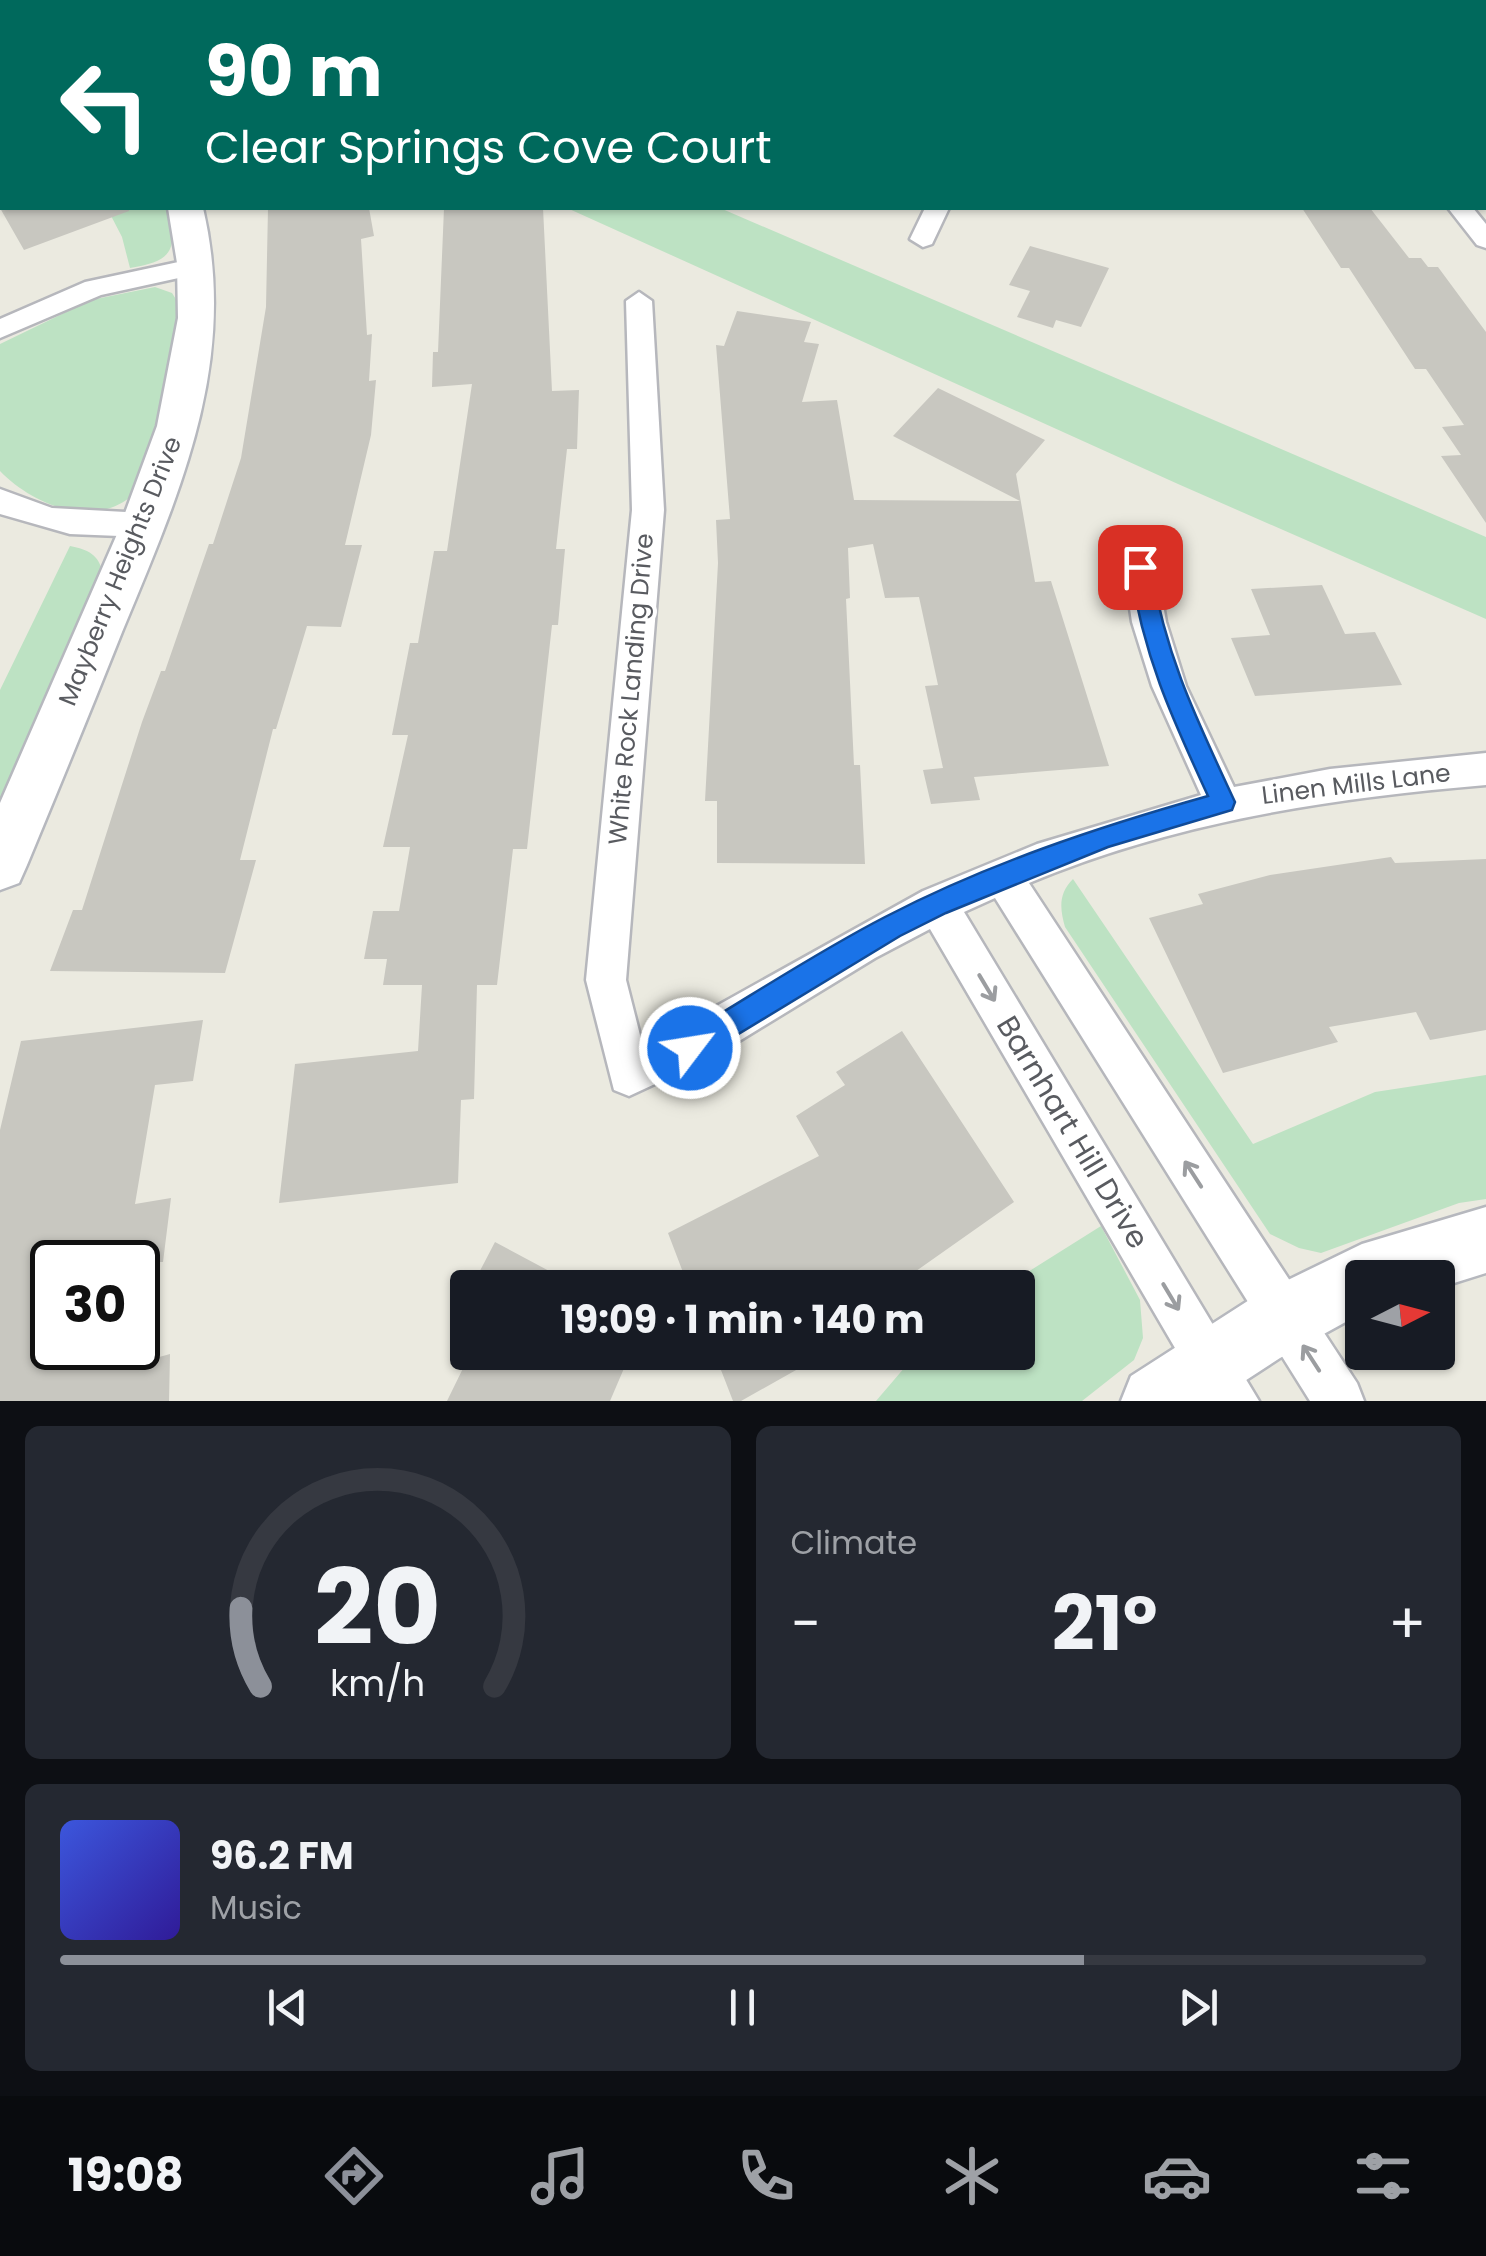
<!DOCTYPE html>
<meta charset="utf-8">
<style>
:root{--surface:#171b24;--page:#242831;--text:#f1f3f6;--muted:#9ea1a6;--line:#363941;--accent:#8c9099}
body{margin:0;font-family:Poppins,sans-serif;background:var(--page);color:var(--text);height:100vh;display:flex;flex-direction:column;font-size:38px;white-space:nowrap}
*{box-sizing:border-box;margin:0}
p{font-size:32px;color:var(--muted)}
.icon{flex:none;width:55px;height:55px;fill:none;stroke:currentColor;stroke-width:2;stroke-linecap:round;stroke-linejoin:round}
.map{position:relative;height:1401px;overflow:hidden}
.sheet{display:flex;flex-direction:column;gap:25px;padding:25px;background:#0d0f14;flex:1}
.sheet>*{flex:none}
.hud{position:absolute;left:0px;top:0px;width:1488px;height:210px;box-shadow:0 2px 8px #0004;background:#00695c;color:#fff;overflow:hidden}
.needle{width:65px;rotate:84deg}
.tools{position:absolute;left:1345px;top:1260px;display:grid;gap:20px}
.tools a{display:grid;place-items:center;width:110px;height:110px;border-radius:10px;background:var(--surface);box-shadow:0 2px 8px #0004;font-size:50px}
.speed{position:absolute;left:30px;top:1240px;display:flex;gap:20px;font-size:50px;font-weight:700;text-align:center}
.speed>*{display:grid;place-content:center;width:130px;height:130px;border-radius:50%;background:var(--surface);box-shadow:0 2px 8px #0004;line-height:1}
.speed .limit{border:5px solid #111;border-radius:15px;background:#fff;color:#111}
.pin{position:absolute;display:grid;place-items:center;width:85px;height:85px;color:#fff;margin:-42px;border-radius:20px;box-shadow:0 5px 15px #0006}
.me{position:absolute;width:110px;margin:-55px;rotate:59deg;stroke-linejoin:round;filter:drop-shadow(0 0 8px #0008)}
.turn{display:flex;align-items:center;gap:35px;height:210px;padding:0 40px;font-size:45px}
.turn .icon{width:130px;height:130px;stroke-width:2.5}
.turn b{display:block;font-size:70px;line-height:85px}
.big{font-size:75px;font-weight:700;line-height:1.1}
.sheet .card{flex:1;display:flex;flex-direction:column;justify-content:center;gap:15px;min-width:0;padding:0 35px;border-radius:15px;background:var(--page)}
.sheet .dial{align-items:center;gap:0}
.dial svg{height:260px;overflow:visible;fill:none;stroke:var(--line);stroke-width:7;stroke-linecap:round;text-anchor:middle}
.dial text{fill:var(--text);stroke:none}
.song{display:flex;align-items:center;gap:30px}
.cover{width:120px;height:120px;border-radius:15px;background:linear-gradient(135deg,hsl(230 70% 55%),hsl(250 70% 35%))}
.played{height:10px;border-radius:5px;background:linear-gradient(90deg,var(--accent) 75%,var(--line) 75%)}
.keys{display:flex;justify-content:space-around;direction:ltr}
.heat{display:flex;justify-content:space-between;align-items:center;font-size:55px;direction:ltr}
.sheet .tiles{flex:1;display:grid;gap:25px;grid-template-columns:1fr 1fr}
.card:last-child{grid-column:span 2}
.trip{position:absolute;left:450px;top:1270px;width:585px;height:100px;border-radius:10px;background:var(--surface);box-shadow:0 2px 8px #0004;font-weight:700;line-height:100px;text-align:center}
.dock{display:flex;height:160px;justify-content:space-around;align-items:center;background:#090b0e;color:var(--muted)}
.dock .icon{width:70px;height:70px}
.dock .active{color:var(--accent)}
.dock b{font-size:45px;color:var(--text)}
.map>svg:first-child{display:block}
.green{fill:#bde2c3}
.building{fill:#c8c7c0}
.lines{fill:none;stroke-linecap:round;stroke-linejoin:round}
.street-casing{stroke:#b6b7bc;stroke-width:5}
.secondary-casing{stroke:#b6b8be;stroke-width:5}
.street{fill:#fff;fill-rule:evenodd}
.secondary{fill:#fff;fill-rule:evenodd}
.oneway{stroke:#9b9da0}
.route{fill:#1a73e8;stroke:#114b97;stroke-width:2.5}
.labels{text-anchor:middle;dominant-baseline:central;stroke-width:8;stroke-linejoin:round;paint-order:stroke}
.street-label{font-size:25px;fill:#595b60;stroke:#fff}
.near-street-label{font-size:30px;fill:#595b60;stroke:#fff}
</style>
<div class="map">
<svg width="1486" height="1401" viewBox="0 0 1486 1401">
<rect width="100%" height="100%" fill="#ebeae0"/>
<path class="green" d="M 107,208 L 167,208 C 178,249 174,261 130,268 L 122,237 Z
M 567,208 L 720,208 L 1486,537 L 1486,619 L 1178,484 Z
M 155,287 L 172,293 L 179,304 L 165,403 L 134,494 C 94,530 33,505 0,471 L 0,344 L 91,300 Z
M 70,546 C 89,550 98,554 103,573 L 0,805 L 0,690 Z
M 1073,879 L 1253,1144 L 1375,1092 L 1486,1075 L 1486,1199 L 1459,1203 L 1321,1253 L 1299,1248 L 1270,1234 L 1065,927 C 1060,909 1058,894 1073,879 Z
M 1101,1226 L 1140,1300 L 1143,1338 L 1134,1360 L 1082,1401 L 876,1401 L 917,1353 L 1018,1352 L 1018,1288 L 1004,1287 Z"/>
<path class="building" d="M 0,208 L 129,208 L 129,211 L 24,250 Z
M 268,208 L 369,208 L 374,236 L 361,239 L 367,335 L 372,334 L 369,381 L 376,380 L 371,435 L 345,545 L 362,545 L 341,627 L 307,626 L 276,729 L 273,729 L 240,860 L 256,860 L 225,973 L 50,971 L 73,910 L 82,910 L 142,722 L 161,671 L 165,671 L 209,544 L 213,544 L 241,458 L 266,307 Z
M 444,208 L 543,208 L 552,391 L 579,390 L 577,449 L 567,449 L 556,549 L 565,549 L 558,625 L 552,625 L 527,849 L 513,849 L 497,985 L 477,985 L 474,1099 L 461,1100 L 458,1183 L 279,1203 L 295,1064 L 418,1051 L 422,985 L 383,985 L 387,959 L 364,959 L 373,911 L 399,911 L 410,847 L 383,847 L 408,735 L 392,735 L 410,643 L 418,643 L 434,551 L 447,551 L 472,384 L 432,387 L 433,352 L 438,352 Z
M 1302,208 L 1370,208 L 1409,258 L 1421,258 L 1428,267 L 1438,267 L 1486,332 L 1486,523 L 1441,456 L 1461,455 L 1442,427 L 1464,425 L 1426,369 L 1415,369 L 1349,268 L 1341,268 Z
M 1030,246 L 1109,268 L 1081,327 L 1056,320 L 1053,328 L 1017,317 L 1030,291 L 1009,285 Z
M 737,311 L 811,322 L 804,342 L 819,344 L 802,402 L 837,400 L 854,500 L 1020,501 L 893,436 L 938,388 L 1045,440 L 1016,474 L 1035,582 L 1051,581 L 1109,766 L 974,777 L 980,800 L 931,804 L 923,770 L 943,768 L 925,686 L 938,685 L 919,597 L 885,598 L 873,544 L 848,548 L 850,598 L 846,599 L 854,765 L 860,765 L 865,864 L 717,863 L 717,801 L 705,801 L 718,563 L 716,520 L 730,519 L 716,345 L 724,346 Z
M 1322,585 L 1345,634 L 1375,632 L 1402,685 L 1255,696 L 1231,638 L 1270,635 L 1251,589 Z
M 1391,857 L 1395,863 L 1486,859 L 1486,1030 L 1430,1040 L 1416,1012 L 1329,1027 L 1338,1042 L 1223,1073 L 1149,918 L 1203,904 L 1198,894 L 1270,875 Z
M 203,1020 L 193,1081 L 155,1085 L 135,1204 L 171,1198 L 163,1262 L 52,1262 L 52,1348 L 154,1348 L 152,1359 L 170,1354 L 169,1401 L 0,1401 L 0,1130 L 21,1041 Z
M 902,1031 L 1014,1202 L 892,1288 L 689,1288 L 668,1233 L 819,1156 L 796,1116 L 845,1085 L 836,1072 Z
M 495,1242 L 581,1288 L 471,1288 Z
M 471,1352 L 631,1352 L 610,1401 L 447,1401 Z
M 714,1352 L 828,1352 L 741,1401 L 733,1401 Z"/>
<g class="lines">
<g class="street-casing">
<path id="street" d="M 511,0 L 537,0 L 538,2 L 512,2 Z
M 1284,0 L 1305,0 L 1306,2 L 1285,2 Z
M 925,208 L 949,208 L 932,244 L 923,247 L 910,239 Z
M 1448,208 L 1473,208 L 1486,224 L 1486,248 L 1477,245 Z
M 197,258 L 206,260 L 210,266 L 206,272 L 101,295 L 0,338 L 0,319 L 85,282 Z
M 639,292 L 652,301 L 664,510 L 626,980 L 643,1047 L 923,891 L 1037,844 L 1201,795 L 1152,686 L 1132,622 L 1120,540 L 1125,532 L 1136,528 L 1147,532 L 1152,540 L 1166,622 L 1186,686 L 1234,787 L 1330,769 L 1486,753 L 1486,785 C 1330,798 1174,822 1029,883 L 1357,1383 L 1364,1401 L 1310,1401 L 995,898 L 964,912 L 1259,1401 L 1206,1401 L 930,929 L 875,958 L 713,1057 L 629,1096 L 614,1090 L 586,980 L 632,510 L 626,301 Z
M 0,489 L 52,508 L 144,513 L 155,517 L 160,525 L 155,533 L 144,537 L 70,534 L 0,514 Z"/>
</g>
<g class="secondary-casing">
<path id="secondary" d="M 0,0 L 20,0 L 22,2 L 2,2 L 2,10 Z
M 168,208 L 203,208 C 239,362 180,492 122,632 C 91,710 59,788 27,865 L 19,883 L 0,890 L 0,803 L 118,532 L 157,426 L 178,318 L 177,263 Z
M 1486,1207 L 1486,1273 L 1438,1288 L 1438,1278 L 1362,1278 L 1362,1313 L 1280,1358 L 1214,1401 L 1121,1401 L 1131,1376 L 1257,1295 L 1362,1244 Z"/>
</g>
<use href="#street" class="street"/>
<use href="#secondary" class="secondary"/>
</g>
<defs><path id="oneway-shaft" d="M-6 0H5M1.5-3L5.5 0L1.5 3" fill="none" stroke-width="1.6" stroke-linecap="round" stroke-linejoin="round" transform="scale(2.5)"/></defs>
<g class="oneway">
<use href="#oneway-shaft" transform="translate(987 988) rotate(59)"/>
<use href="#oneway-shaft" transform="translate(1193 1174) rotate(-123)"/>
<use href="#oneway-shaft" transform="translate(1171 1297) rotate(59)"/>
<use href="#oneway-shaft" transform="translate(1311 1358) rotate(-123)"/>
</g>
<path class="route" d="M 1140,559 L 1151,567 C 1166,658 1197,720 1235,802 L 1232,810 L 1108,847 L 946,913 L 900,936 L 699,1058 L 690,1062 L 680,1058 L 676,1048 L 680,1038 C 748,998 815,953 885,917 C 987,864 1098,827 1208,796 C 1171,716 1143,655 1130,567 Z"/>
<g class="labels">
<g class="street-label">
<text transform="translate(120 571) rotate(-68)">Mayberry Heights Drive</text>
<text transform="translate(631 689) rotate(-85)">White Rock Landing Drive</text>
<text transform="translate(1356 784) rotate(-7)">Linen Mills Lane</text>
</g>
<g class="near-street-label">
<text transform="translate(1073 1132) rotate(59)">Barnhart Hill Drive</text>
</g>
</g>
</svg>
<div class="tools">
<a><svg class="needle" viewBox="-14 -14 28 28"><path d="M0-13l5 13h-10z" fill="#e53935"/><path d="M0 13l5-13h-10z" fill="#9ea1a6"/></svg></a>
</div>
<div class="speed"><div class="limit">30</div></div>
<div class="pin" style="left:1140px;top:567px;background:#d93025"><svg class="icon" aria-label="arrive" viewBox="0 0 24 24"><path d="M6 21V4h12l-3 4 3 4H6"/></svg></div>
<svg class="me" style="left:690px;top:1048px" viewBox="-20 -20 40 40"><circle r="17" fill="#1a73e8" stroke="#fff" stroke-width="3"/><path d="M0-11L8 9 0 5-8 9z" fill="#fff"/></svg>
<div class="trip">19:09 · 1 min · 140 m</div>
<div class="hud">
<div class="turn"><svg class="icon" aria-label="left" viewBox="0 0 24 24"><path d="M17 20v-9H6M10 6l-5 5 5 5"/></svg><div><b>90 m</b>Clear Springs Cove Court</div></div>
</div>
</div>
<section class="sheet">
<div class="tiles">
<div class="card dial"><svg viewBox="0 0 100 80">
<path d="M14 69A42 42 0 1 1 86 69"/>
<path d="M14 69A42 42 0 0 1 8 45" stroke="#8c9099"/>
<text x="50" y="56" font-size="32" font-weight="700">20</text>
<text x="50" y="72" font-size="11">km/h</text>
</svg></div>
<div class="card"><p>Climate</p>
<div class="heat"><a>−</a><b class="big">21°</b><a>+</a></div>
</div>
<div class="card">
<div class="song"><i class="cover"></i><div><b>96.2 FM</b><p>Music</p></div></div>
<div class="played"></div>
<div class="keys"><svg class="icon" aria-label="previous" viewBox="0 0 24 24"><path d="M18 5L8 12l10 7zM5 5v14"/></svg><svg class="icon" aria-label="pause" viewBox="0 0 24 24"><path d="M8 5v14M16 5v14"/></svg><svg class="icon" aria-label="next" viewBox="0 0 24 24"><path d="M6 5l10 7-10 7zM19 5v14"/></svg></div>
</div>
</div>
</section>
<nav class="dock">
<b>19:08</b>
<svg class="icon active" aria-label="directions" viewBox="0 0 24 24"><path d="M12 3l9 9-9 9-9-9zM9 14v-3h6M13 9l2 2-2 2"/></svg>
<svg class="icon" aria-label="music" viewBox="0 0 24 24"><path d="M9 18V5l10-2v13"/><circle cx="6" cy="18" r="3"/><circle cx="16" cy="16" r="3"/></svg>
<svg class="icon" aria-label="phone" viewBox="0 0 24 24"><path d="M5 4h4l2 5-3 2q2 4 5 5l2-3 5 2v4C11 20 4 13 5 4z"/></svg>
<svg class="icon" aria-label="climate" viewBox="0 0 24 24"><path d="M12 3v18M4 7l16 10M4 17L20 7"/></svg>
<svg class="icon" aria-label="car" viewBox="0 0 24 24"><path d="M5 17H2v-5l4-1 3-4h7l3 4 3 1v5h-3M9 17h6M6 11h13"/><circle cx="7" cy="17" r="2"/><circle cx="17" cy="17" r="2"/></svg>
<svg class="icon" aria-label="filters" viewBox="0 0 24 24"><path d="M4 7h16M4 17h16"/><circle cx="9" cy="7" r="2"/><circle cx="15" cy="17" r="2"/></svg>
</nav>
